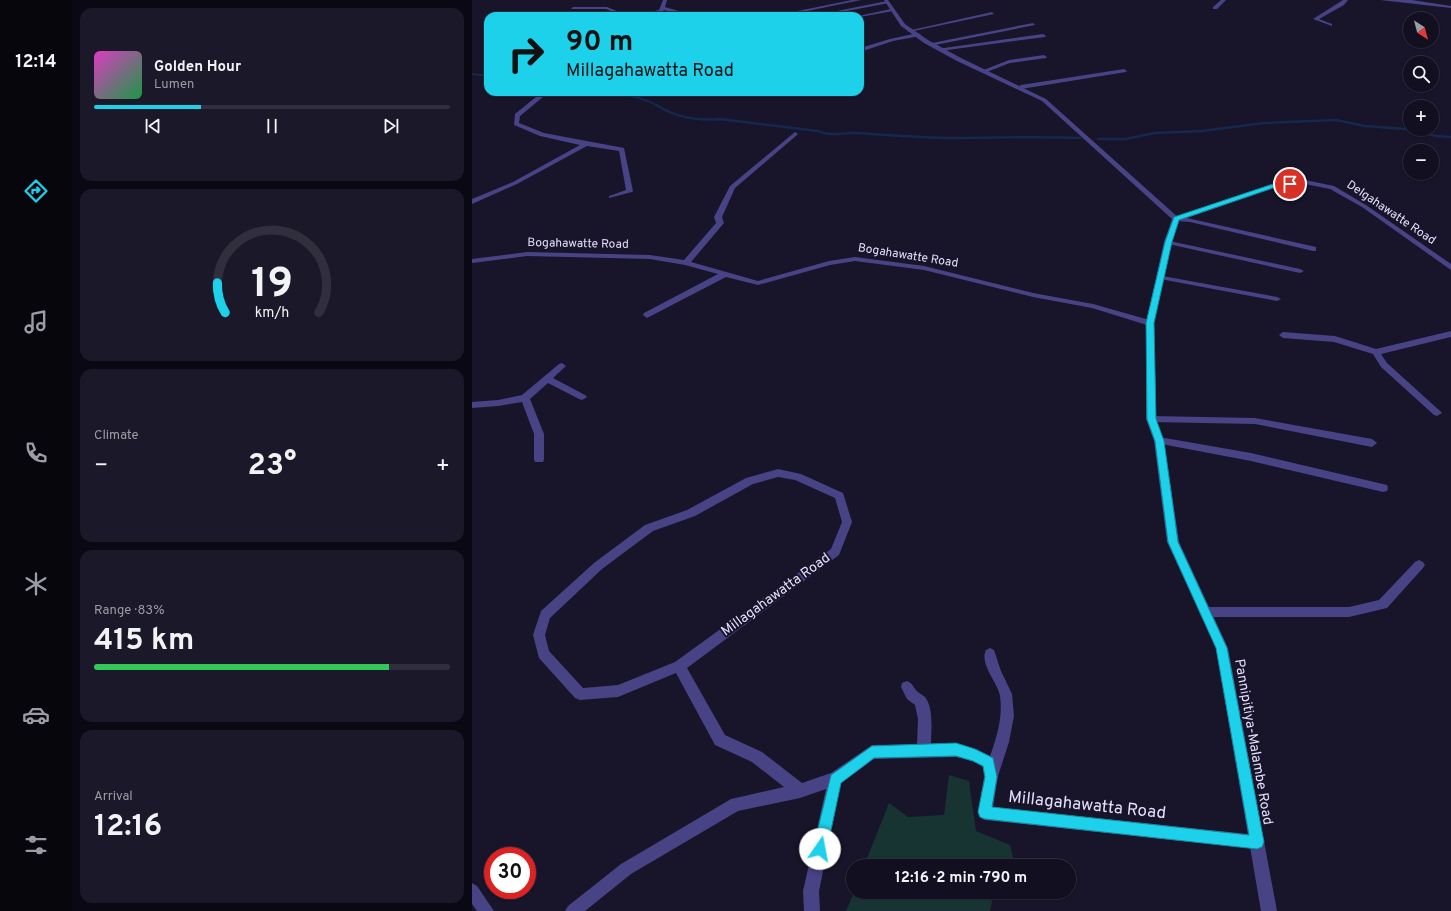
<!DOCTYPE html>
<meta charset="utf-8">
<style>
:root{--surface:#120f20;--page:#1b1829;--text:#f1f3f6;--muted:#9c9ca5;--line:#312f3e;--accent:#1dd1eb}
body{margin:0;font-family:Overpass,sans-serif;background:var(--page);color:var(--text);height:100vh;display:flex;flex-direction:column;font-size:15px;white-space:nowrap}
*{box-sizing:border-box;margin:0}
p{font-size:13px;color:var(--muted)}
.icon{flex:none;width:22px;height:22px;fill:none;stroke:currentColor;stroke-width:2;stroke-linecap:round;stroke-linejoin:round}
.map{position:relative;flex:1;overflow:hidden}
.panel{display:flex;flex-direction:column;gap:8px;padding:8px;background:#0a0812;width:400px}
.panel>*{flex:none}
.top-card{position:absolute;left:12px;top:12px;width:380px;height:84px;border-radius:12px;box-shadow:0 1px 3px #0004,0 0 0 1px var(--line);background:#1dd1eb;color:#111;overflow:hidden}
.needle{width:26px;rotate:144deg}
.controls{position:absolute;left:931px;top:12px;display:grid;gap:8px}
.controls a{display:grid;place-items:center;width:36px;height:36px;border-radius:50%;background:var(--surface);box-shadow:0 1px 3px #0004,0 0 0 1px var(--line);font-size:20px}
.speed{position:absolute;left:12px;top:847px;display:flex;gap:8px;font-size:20px;font-weight:700;text-align:center}
.speed>*{display:grid;place-content:center;width:52px;height:52px;border-radius:50%;background:var(--surface);box-shadow:0 1px 3px #0004,0 0 0 1px var(--line);line-height:1}
.speed .limit{border:6px solid #d22;background:#fff;color:#111}
.pin{position:absolute;display:grid;place-items:center;width:34px;height:34px;color:#fff;margin:-17px;border:2px solid #fff;border-radius:50%;box-shadow:0 1px 4px #0007}
.me{position:absolute;width:44px;margin:-22px;rotate:12deg;stroke-linejoin:round;filter:drop-shadow(0 0 3px #0008)}
.turn{display:flex;align-items:center;gap:14px;height:84px;padding:0 16px;font-size:18px}
.turn .icon{width:52px;height:52px;stroke-width:2.5}
.turn b{display:block;font-size:28px;line-height:34px}
.big{font-size:30px;font-weight:700;line-height:1.1}
.panel .tile{flex:1;display:flex;flex-direction:column;justify-content:center;gap:6px;min-width:0;padding:0 14px;border-radius:12px;background:var(--page)}
.panel .dial{align-items:center;gap:0}
.dial svg{height:104px;overflow:visible;fill:none;stroke:var(--line);stroke-width:7;stroke-linecap:round;text-anchor:middle}
.dial text{fill:var(--text);stroke:none}
.song{display:flex;align-items:center;gap:12px}
.cover{width:48px;height:48px;border-radius:6px;background:linear-gradient(135deg,hsl(310 70% 55%),hsl(140 70% 35%))}
.played{height:4px;border-radius:2px;background:linear-gradient(90deg,var(--accent) 30%,var(--line) 30%)}
.keys{display:flex;justify-content:space-around;direction:ltr}
.heat{display:flex;justify-content:space-between;align-items:center;font-size:22px;direction:ltr}
.charge{height:6px;border-radius:3px;background:linear-gradient(90deg,#34c759 83%,var(--line) 0)}
.trip{position:absolute;left:374px;top:859px;width:230px;height:40px;border-radius:20px;background:var(--surface);box-shadow:0 1px 3px #0004,0 0 0 1px var(--line);font-weight:700;line-height:40px;text-align:center}
main{display:flex;flex:1;min-height:0}
.dock{display:flex;flex-direction:column;width:72px;justify-content:space-around;align-items:center;background:#07060d;color:var(--muted)}
.dock .icon{width:28px;height:28px}
.dock .on{color:var(--accent)}
.dock b{font-size:18px;color:var(--text)}
.map>svg:first-child{display:block}
.green{fill:#173433}
.lines{fill:none;stroke-linecap:round;stroke-linejoin:round}
.stream-far1{stroke:#14294d;stroke-width:2}
.stream{stroke:#14294d;stroke-width:2.5}
.minor{fill:#474385;fill-rule:evenodd}
.tertiary{fill:#474385;fill-rule:evenodd}
.route{fill:#1dd1eb;stroke:#138899}
.labels{text-anchor:middle;dominant-baseline:central;stroke-width:4;stroke-linejoin:round;paint-order:stroke}
.far-street-label{font-size:12px;fill:#e3dffc;stroke:#18142a}
.street-label{font-size:14px;fill:#e3dffc;stroke:#18142a}
.near-street-label{font-size:17px;fill:#e3dffc;stroke:#18142a}
</style>
<main>
<nav class="dock">
<b>12:14</b>
<svg class="icon on" aria-label="directions" viewBox="0 0 24 24"><path d="M12 3l9 9-9 9-9-9zM9 14v-3h6M13 9l2 2-2 2"/></svg>
<svg class="icon" aria-label="music" viewBox="0 0 24 24"><path d="M9 18V5l10-2v13"/><circle cx="6" cy="18" r="3"/><circle cx="16" cy="16" r="3"/></svg>
<svg class="icon" aria-label="phone" viewBox="0 0 24 24"><path d="M5 4h4l2 5-3 2q2 4 5 5l2-3 5 2v4C11 20 4 13 5 4z"/></svg>
<svg class="icon" aria-label="climate" viewBox="0 0 24 24"><path d="M12 3v18M4 7l16 10M4 17L20 7"/></svg>
<svg class="icon" aria-label="car" viewBox="0 0 24 24"><path d="M5 17H2v-5l4-1 3-4h7l3 4 3 1v5h-3M9 17h6M6 11h13"/><circle cx="7" cy="17" r="2"/><circle cx="17" cy="17" r="2"/></svg>
<svg class="icon" aria-label="filters" viewBox="0 0 24 24"><path d="M4 7h16M4 17h16"/><circle cx="9" cy="7" r="2"/><circle cx="15" cy="17" r="2"/></svg>
</nav>
<section class="panel">
<div class="tile">
<div class="song"><i class="cover"></i><div><b>Golden Hour</b><p>Lumen</p></div></div>
<div class="played"></div>
<div class="keys"><svg class="icon" aria-label="previous" viewBox="0 0 24 24"><path d="M18 5L8 12l10 7zM5 5v14"/></svg><svg class="icon" aria-label="pause" viewBox="0 0 24 24"><path d="M8 5v14M16 5v14"/></svg><svg class="icon" aria-label="next" viewBox="0 0 24 24"><path d="M6 5l10 7-10 7zM19 5v14"/></svg></div>
</div>
<div class="tile dial"><svg viewBox="0 0 100 80">
<path d="M14 69A42 42 0 1 1 86 69"/>
<path d="M14 69A42 42 0 0 1 8 46" stroke="#1dd1eb"/>
<text x="50" y="56" font-size="32" font-weight="700">19</text>
<text x="50" y="72" font-size="11">km/h</text>
</svg></div>
<div class="tile"><p>Climate</p>
<div class="heat"><a>−</a><b class="big">23°</b><a>+</a></div>
</div>
<div class="tile"><p>Range · 83%</p><b class="big">415 km</b><div class="charge"></div></div>
<div class="tile"><p>Arrival</p><b class="big">12:16</b></div>
</section>
<div class="map">
<svg width="979" height="911" viewBox="0 0 979 911">
<rect width="100%" height="100%" fill="#18142a"/>
<path class="green" d="M 477,775 L 497,781 L 504,831 L 538,845 L 543,866 L 392,866 L 417,803 L 436,817 L 472,815 Z
M 382,892 L 522,892 L 518,911 L 374,911 Z"/>
<g class="lines">
<path class="stream-far1" d="M 0,74 L 16,76
M 112,92 C 136,94 165,93 186,106"/>
<path class="stream" d="M 184,105 C 203,117 226,121 248,119 L 346,131 C 358,137 372,132 385,133 C 416,135 448,138 480,138 C 523,138 565,136 608,138
M 626,139 L 653,139 L 683,133 L 730,131 L 792,123 L 864,120 L 893,126 L 933,129 L 965,136 L 979,137"/>
<path class="minor" d="M 191,0 L 195,0 L 193,7 L 224,16 L 216,16 L 192,10 C 187,16 169,16 161,16 L 187,10 Z
M 380,0 L 389,0 L 311,16 L 301,16 Z
M 749,0 L 754,0 L 745,9 L 741,9 L 741,7 Z
M 871,0 L 876,0 L 872,5 L 847,19 L 860,24 L 860,26 L 841,19 Z
M 908,0 L 940,0 L 979,6 L 979,8 Z
M 415,1 L 417,3 L 349,16 L 340,16 Z
M 101,7 L 135,7 L 157,16 L 151,16 L 134,9 L 99,9 Z
M 419,9 L 421,11 L 388,17 L 388,16 L 386,16 Z
M 520,12 L 522,14 L 437,32 L 435,31 Z
M 561,23 L 563,25 L 458,46 L 455,44 Z
M 446,33 L 449,35 L 448,36 L 421,41 L 388,52 L 388,48 L 418,39 Z
M 571,34 L 574,36 L 573,37 L 468,51 L 465,49 Z
M 572,55 L 575,57 L 574,58 L 538,63 L 512,73 L 509,71 L 537,60 Z
M 652,69 L 655,71 L 654,72 L 549,89 L 546,87 L 549,85 Z
M 70,92 L 77,92 L 48,116 L 47,123 L 72,133 L 152,148 L 161,191 L 160,192 L 137,198 L 137,196 L 154,190 L 147,151 L 115,146 L 45,184 L 0,204 L 0,199 L 41,182 L 108,145 L 68,136 L 42,125 L 43,114 Z
M 323,132 L 326,134 L 325,135 L 263,188 L 250,217 L 252,223 L 219,262 L 286,281 L 357,261 L 383,257 L 452,266 L 561,293 L 621,304 L 681,321 L 682,323 L 678,326 L 620,308 L 561,297 L 452,270 L 383,261 L 358,265 L 286,285 L 254,277 L 175,318 L 171,315 L 172,313 L 246,274 L 213,265 L 178,259 L 55,256 L 0,263 L 0,259 L 55,252 L 178,255 L 212,260 L 244,223 L 242,217 L 258,186 Z
M 833,180 L 862,186 L 894,205 L 979,264 L 979,270 L 890,207 L 858,189 L 833,184 L 805,187 L 715,218 L 844,247 L 844,251 L 841,251 L 718,222 L 704,221 L 700,219 L 802,184 Z
M 693,240 L 828,269 L 832,271 L 828,273 L 696,244 L 692,242 Z
M 685,275 L 805,297 L 809,299 L 805,301 L 688,279 L 684,277 Z
M 979,331 L 979,337 L 909,354 L 915,363 L 968,411 L 970,413 L 965,416 L 962,415 L 909,367 L 901,354 L 862,342 L 811,338 L 807,335 L 811,332 L 863,336 L 904,349 Z
M 90,363 L 94,366 L 81,378 L 113,395 L 115,397 L 110,400 L 107,399 L 76,383 L 58,399 L 72,434 L 72,459 L 71,462 L 63,462 L 62,459 L 62,434 L 50,402 L 26,406 L 0,408 L 0,402 L 26,400 L 50,395 L 87,364 Z
M 679,416 L 783,418 L 900,439 L 905,443 L 900,447 L 783,424 L 679,422 L 674,419 Z
M 687,437 L 779,453 L 911,484 L 915,485 L 916,488 L 915,491 L 911,492 L 779,461 L 684,443 L 682,441 Z
M 306,469 L 329,474 L 371,493 L 380,522 L 367,555 L 215,668 L 253,735 L 290,752 L 330,783 L 359,773 L 400,745 L 445,744 L 446,719 L 443,705 L 435,699 L 429,687 L 430,683 L 435,681 C 441,683 441,688 446,692 C 448,694 451,695 453,697 C 462,708 459,732 459,744 C 483,743 497,744 518,756 C 525,737 531,716 528,696 C 526,683 507,664 514,650 L 518,648 L 522,650 L 529,671 L 540,694 L 542,716 L 537,742 L 526,776 L 521,807 L 785,835 L 790,837 L 792,842 L 790,847 L 785,849 L 513,820 L 508,818 L 506,813 L 512,777 L 511,767 L 500,761 L 484,757 L 402,759 L 369,783 L 347,891 L 348,911 L 332,911 L 331,891 L 354,789 L 328,798 L 266,811 L 159,874 L 113,911 L 93,911 L 96,906 L 149,864 L 259,799 L 312,787 L 280,762 L 243,745 L 204,673 L 146,697 L 108,700 L 103,698 L 67,658 L 61,635 L 69,611 L 122,563 L 173,525 L 215,510 L 274,478 ZM 306,477 L 323,480 L 363,498 L 370,522 L 359,549 L 203,662 L 146,685 L 111,688 L 77,651 L 73,635 L 78,618 L 130,569 L 181,531 L 223,516 L 281,484 Z
M 947,560 L 951,562 L 953,565 L 951,568 L 915,608 L 877,617 L 733,617 L 729,616 L 727,612 L 729,608 L 733,607 L 877,607 L 907,600 L 943,562 Z
M 0,883 L 5,886 L 22,911 L 5,911 L 0,904 Z"/>
<path class="tertiary" d="M 412,0 L 416,0 L 433,24 L 456,40 L 489,58 L 574,99 L 708,219 L 700,242 L 682,323 L 684,419 L 692,441 L 707,542 L 756,648 L 805,911 L 789,911 L 744,648 L 695,542 L 682,441 L 674,419 L 674,323 L 692,242 L 700,219 L 570,101 L 485,61 L 452,43 L 429,26 Z"/>
</g>
<path class="route" d="M 818,182 L 821,182 L 821,185 L 804,187 L 707,220 L 700,242 L 682,323 L 684,419 L 692,441 L 706,542 L 755,648 L 792,842 L 790,847 L 785,849 L 513,819 L 508,817 L 506,812 L 513,777 L 511,766 L 501,761 L 484,756 L 402,758 L 369,783 L 355,849 L 353,854 L 348,856 L 343,854 L 341,849 L 359,775 L 400,746 L 484,743 L 503,749 L 521,758 L 525,777 L 520,807 L 777,835 L 744,648 L 696,542 L 683,441 L 675,419 L 674,323 L 693,242 L 702,217 L 801,184 Z"/>
<g class="labels">
<g class="far-street-label">
<text transform="translate(919 213) rotate(34)">Delgahawatte Road</text>
<text transform="translate(106 244) rotate(1)">Bogahawatte Road</text>
<text transform="translate(436 256) rotate(9)">Bogahawatte Road</text>
</g>
<g class="street-label">
<text transform="translate(304 595) rotate(-36)">Millagahawatta Road</text>
<text transform="translate(781 742) rotate(80)">Pannipitiya-Malambe Road</text>
</g>
<g class="near-street-label">
<text transform="translate(615 806) rotate(6)">Millagahawatta Road</text>
</g>
</g>
</svg>
<div class="controls">
<a><svg class="needle" viewBox="-14 -14 28 28"><path d="M0-13l5 13h-10z" fill="#e53935"/><path d="M0 13l5-13h-10z" fill="#9c9ca5"/></svg></a>
<a><svg class="icon" aria-label="search" viewBox="0 0 24 24"><circle cx="10" cy="10" r="6"/><path d="M15 15l6 6"/></svg></a>
<a>+</a>
<a>−</a>
</div>
<div class="speed"><div class="limit">30</div></div>
<div class="pin" style="left:818px;top:184px;background:#d93025"><svg class="icon" aria-label="arrive" viewBox="0 0 24 24"><path d="M6 21V4h12l-3 4 3 4H6"/></svg></div>
<svg class="me" style="left:348px;top:849px" viewBox="-20 -20 40 40"><circle r="19" fill="#fff"/><path d="M0-13L10 11 0 6-10 11z" fill="#1dd1eb"/></svg>
<div class="trip">12:16 · 2 min · 790 m</div>
<div class="top-card">
<div class="turn"><svg class="icon" aria-label="right" viewBox="0 0 24 24"><path d="M7 20v-9h11M14 6l5 5-5 5"/></svg><div><b>90 m</b>Millagahawatta Road</div></div>
</div>
</div>
</main>
